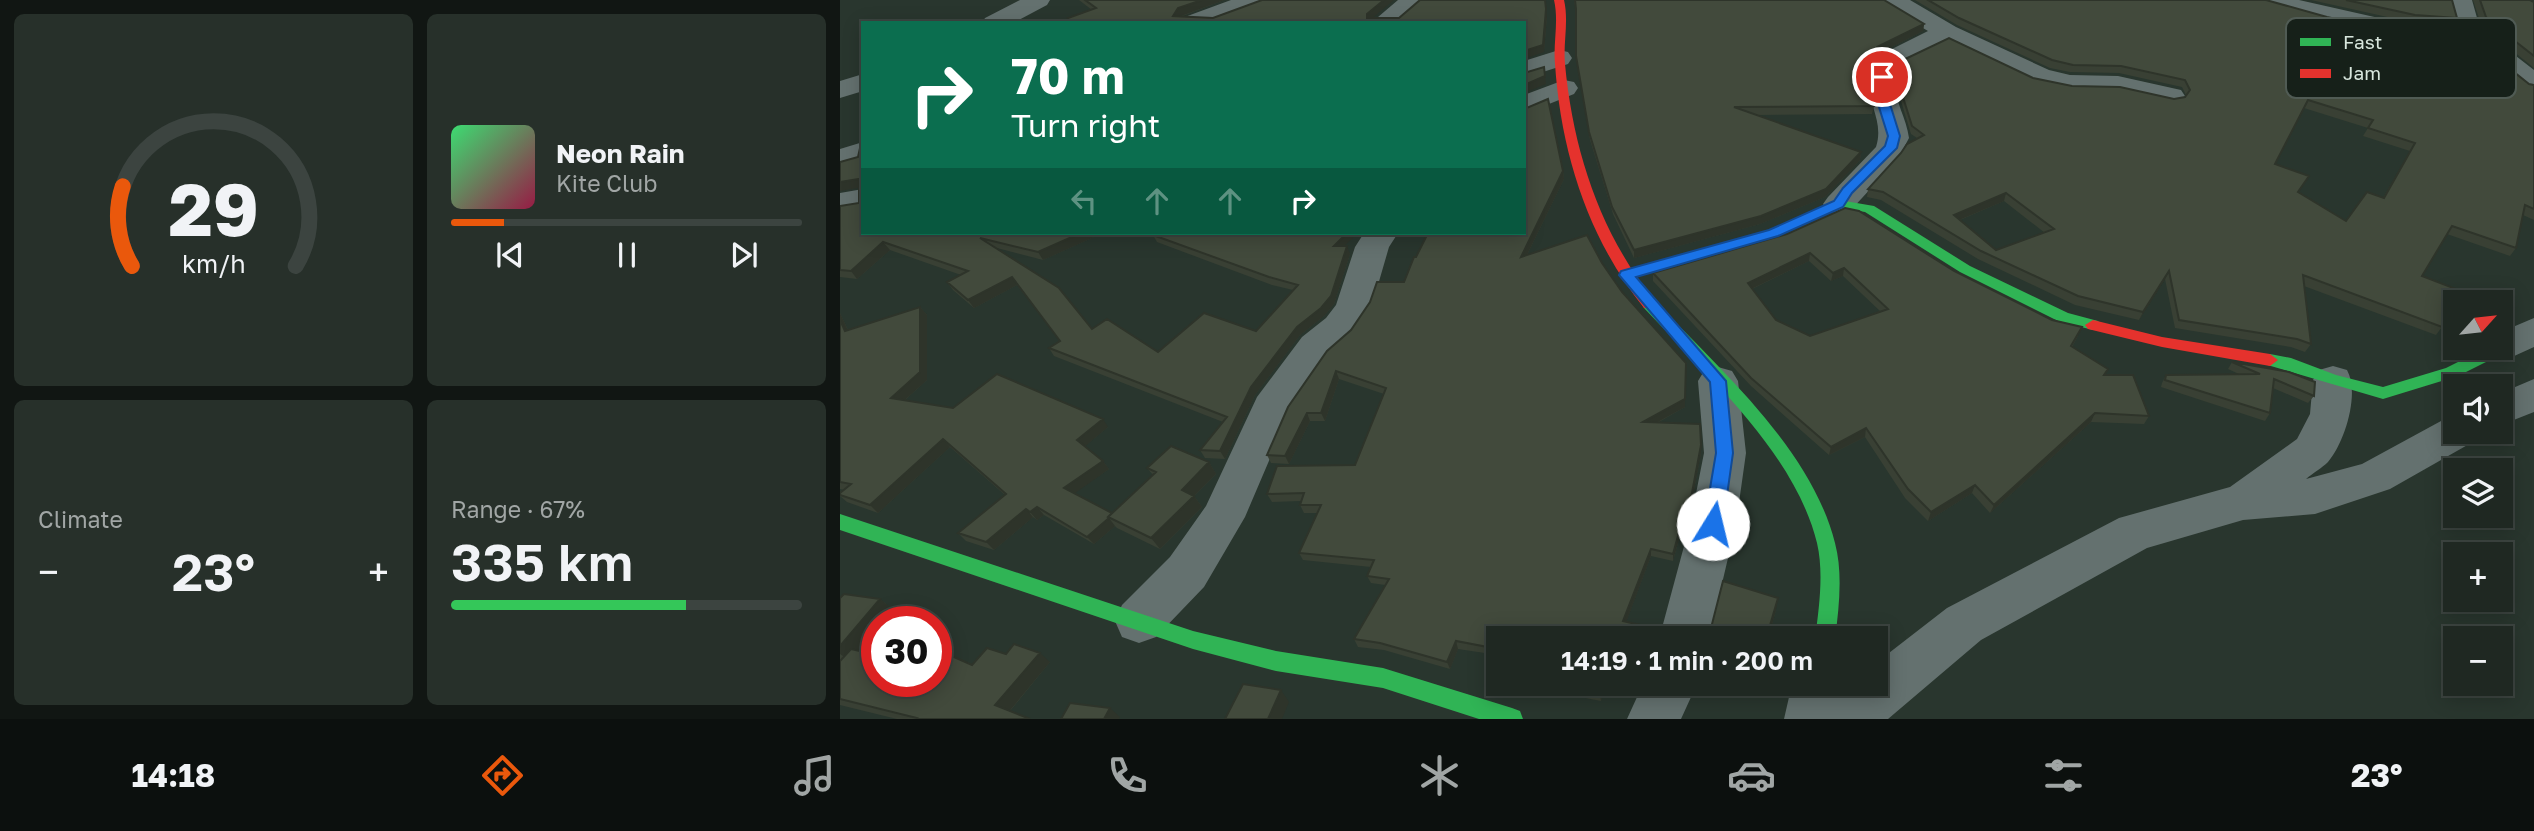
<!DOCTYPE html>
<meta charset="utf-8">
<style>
:root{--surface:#1f2822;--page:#27302a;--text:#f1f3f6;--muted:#a1a6a5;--line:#3c4440;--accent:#ea580c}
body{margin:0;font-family:"Golos Text",sans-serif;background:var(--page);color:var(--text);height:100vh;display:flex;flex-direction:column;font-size:26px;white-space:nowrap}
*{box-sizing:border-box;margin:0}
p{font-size:23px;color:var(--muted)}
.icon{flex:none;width:38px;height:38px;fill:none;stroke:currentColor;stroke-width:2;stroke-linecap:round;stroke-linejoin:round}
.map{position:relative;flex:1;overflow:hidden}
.details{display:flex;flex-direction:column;gap:14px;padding:14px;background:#111613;width:840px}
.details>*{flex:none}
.hud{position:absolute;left:21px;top:21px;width:665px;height:214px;border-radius:0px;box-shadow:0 4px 18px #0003,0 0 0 2px var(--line);background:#0b6e4f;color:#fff;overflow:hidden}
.needle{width:46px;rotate:63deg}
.fabs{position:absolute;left:1603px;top:290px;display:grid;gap:14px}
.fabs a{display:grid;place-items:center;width:70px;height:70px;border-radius:0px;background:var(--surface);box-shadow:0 4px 18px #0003,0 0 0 2px var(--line);font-size:35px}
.speed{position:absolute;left:21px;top:606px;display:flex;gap:14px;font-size:35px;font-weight:700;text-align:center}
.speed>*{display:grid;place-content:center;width:91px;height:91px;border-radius:50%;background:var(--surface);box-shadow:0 4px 18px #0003,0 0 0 2px var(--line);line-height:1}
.speed .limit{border:10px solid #d22;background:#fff;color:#111}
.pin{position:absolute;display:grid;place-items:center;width:60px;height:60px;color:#fff;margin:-30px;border:4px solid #fff;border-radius:50%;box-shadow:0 2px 7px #0007}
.me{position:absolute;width:77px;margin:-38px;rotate:9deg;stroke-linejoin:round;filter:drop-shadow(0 0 5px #0008)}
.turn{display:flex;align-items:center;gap:24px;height:147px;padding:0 35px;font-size:32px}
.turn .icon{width:91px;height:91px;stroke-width:2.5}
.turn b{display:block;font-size:49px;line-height:60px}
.lanes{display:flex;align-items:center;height:66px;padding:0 35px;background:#0003;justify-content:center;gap:35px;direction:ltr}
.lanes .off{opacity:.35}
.big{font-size:52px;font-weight:600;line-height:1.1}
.details .widget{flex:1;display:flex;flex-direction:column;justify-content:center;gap:10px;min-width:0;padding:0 24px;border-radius:10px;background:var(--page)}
.details .dial{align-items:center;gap:0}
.dial svg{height:182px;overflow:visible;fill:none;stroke:var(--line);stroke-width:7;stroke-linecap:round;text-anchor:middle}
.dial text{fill:var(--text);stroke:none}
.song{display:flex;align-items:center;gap:21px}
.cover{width:84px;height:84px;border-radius:10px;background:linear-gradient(135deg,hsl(140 70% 55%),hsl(340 70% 35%))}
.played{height:7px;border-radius:4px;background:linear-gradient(90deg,var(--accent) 15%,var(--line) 15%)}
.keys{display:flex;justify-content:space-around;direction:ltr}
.heat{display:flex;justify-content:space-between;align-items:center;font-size:38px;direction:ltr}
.charge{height:10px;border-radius:5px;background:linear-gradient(90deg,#34c759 67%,var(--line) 0)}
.details .tiles{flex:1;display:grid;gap:14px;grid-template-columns:repeat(2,1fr)}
.trip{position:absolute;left:646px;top:626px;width:402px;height:70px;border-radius:0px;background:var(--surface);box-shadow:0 4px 18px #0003,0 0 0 2px var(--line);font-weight:600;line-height:70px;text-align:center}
.menu{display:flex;height:112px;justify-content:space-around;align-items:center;background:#0c100e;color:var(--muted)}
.menu .icon{width:49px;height:49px}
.menu .on{color:var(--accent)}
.menu b{font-size:32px;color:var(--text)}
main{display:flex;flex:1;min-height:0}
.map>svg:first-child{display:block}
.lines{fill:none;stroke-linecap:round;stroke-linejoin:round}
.street{fill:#64716f;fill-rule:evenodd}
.fast{fill:#30b455;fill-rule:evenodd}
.jam{fill:#e5322d;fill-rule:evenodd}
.wall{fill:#394034;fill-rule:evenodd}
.shaded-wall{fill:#2e342a}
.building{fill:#424a3c;stroke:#2e342a;stroke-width:2;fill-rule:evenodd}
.route{fill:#1a73e8;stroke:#114b97;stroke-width:2}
.key{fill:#162019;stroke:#505b54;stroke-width:2}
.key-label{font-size:19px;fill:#d8e6dd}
</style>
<main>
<section class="details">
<div class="tiles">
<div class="widget dial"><svg viewBox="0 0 100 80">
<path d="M14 69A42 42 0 1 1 86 69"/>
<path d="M14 69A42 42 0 0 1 10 34" stroke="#ea580c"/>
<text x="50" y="56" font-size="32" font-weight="700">29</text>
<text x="50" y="72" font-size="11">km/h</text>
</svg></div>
<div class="widget">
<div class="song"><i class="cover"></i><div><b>Neon Rain</b><p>Kite Club</p></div></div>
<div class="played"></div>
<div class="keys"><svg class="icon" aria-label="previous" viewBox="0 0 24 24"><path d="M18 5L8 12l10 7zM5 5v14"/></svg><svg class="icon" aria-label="pause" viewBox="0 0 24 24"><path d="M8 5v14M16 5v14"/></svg><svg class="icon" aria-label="next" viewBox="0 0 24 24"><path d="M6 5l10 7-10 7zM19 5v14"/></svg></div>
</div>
<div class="widget"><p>Climate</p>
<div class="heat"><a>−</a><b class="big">23°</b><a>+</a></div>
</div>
<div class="widget"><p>Range · 67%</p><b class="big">335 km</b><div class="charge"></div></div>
</div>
</section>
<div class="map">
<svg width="1694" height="719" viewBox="0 0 1694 719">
<rect width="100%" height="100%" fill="#29362e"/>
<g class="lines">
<path class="street" d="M 180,0 L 210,0 L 207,5 L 173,23 L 142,23 L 145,18 Z
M 391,0 L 426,0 L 423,5 L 375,23 L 339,23 L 342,18 Z
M 558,0 L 586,0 L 559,23 L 531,23 Z
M 1041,0 L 1070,0 L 1116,27 L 1209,70 L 1230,75 L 1278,76 L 1341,90 L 1345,96 L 1341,102 L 1331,104 L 1278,92 L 1230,91 L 1191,83 L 1107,42 L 1058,67 C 1047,90 1066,114 1069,138 L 1058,159 L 1010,211 L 999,214 L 988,211 L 983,204 L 988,197 L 1036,147 C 1047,113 1013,92 1038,56 L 1088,31 L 1044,5 Z
M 1421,0 L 1459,0 L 1570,25 L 1616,28 L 1608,0 L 1632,0 L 1639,25 L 1645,32 L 1694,70 L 1694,91 L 1684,89 L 1629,44 L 1570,41 L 1484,22 L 1424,5 Z
M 719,50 L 728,52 L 732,58 L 728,64 L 684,78 L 684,61 Z
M 23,74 L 23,91 L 0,98 L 0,81 Z
M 724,80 L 734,82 L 738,88 L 734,94 L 684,114 L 684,95 Z
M 23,142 L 23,162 L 0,169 L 0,149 Z
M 23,189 L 23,209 L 0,213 L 0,193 Z
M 524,233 L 558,233 L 549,247 L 531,309 L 512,336 L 488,357 L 449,414 L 405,517 L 364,587 L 316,637 L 299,643 L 282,637 L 275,621 L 282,605 L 330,557 L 366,506 L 417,397 L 462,337 L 486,318 L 496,305 L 515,247 Z
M 1694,318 L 1694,347 L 1661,362 L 1648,358 L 1642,348 L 1661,348 L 1661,332 Z
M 1493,366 L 1507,370 C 1520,393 1505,442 1488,462 C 1482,468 1473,473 1466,479 L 1522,464 L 1601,421 L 1615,416 L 1615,432 L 1637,432 L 1631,443 L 1550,489 L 1475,514 L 1403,520 L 1307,548 L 1141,640 L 1048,719 L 944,719 L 952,684 L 1004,684 L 1003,689 L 1009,684 L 1036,684 L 1036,663 L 1107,608 L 1279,518 L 1390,487 L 1457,439 L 1470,414 L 1473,380 L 1479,370 Z
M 878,367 L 892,371 L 898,381 L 906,453 L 896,524 L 869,639 L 819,639 L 850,524 L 864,453 L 858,381 L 864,371 Z
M 1694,379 L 1694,412 L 1661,425 L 1661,393 Z
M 803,684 L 857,684 L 841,719 L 787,719 Z"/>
<path class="fast" d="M 999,200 L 1034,206 L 1130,266 L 1228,313 L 1258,321 L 1261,325 L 1253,330 L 1218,321 L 1120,272 L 1025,212 L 1000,208 L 938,236 L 786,280 L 779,275 L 781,272 L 928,230 Z
M 809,299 L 814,300 C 879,369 971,448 995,543 C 1003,573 999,608 995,639 L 975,639 C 979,608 984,573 977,543 C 955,453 865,373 804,308 L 802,304 L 804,300 Z
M 1661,343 L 1668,348 L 1666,352 L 1618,376 L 1543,399 L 1424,364 L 1422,360 L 1430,354 L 1451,358 L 1496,375 L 1543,387 L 1606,368 L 1646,348 L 1661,348 Z
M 0,514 L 353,631 L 436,651 L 543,668 L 672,708 L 680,711 L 683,719 L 639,719 L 543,688 L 436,671 L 353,649 L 0,530 Z"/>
<path class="jam" d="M 714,0 L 724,0 C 729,22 723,42 725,64 C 733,150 760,233 814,300 L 816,304 L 814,308 L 804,308 C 748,238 721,153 715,64 C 713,42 719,22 714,0 Z
M 1253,320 L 1322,337 L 1430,354 L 1438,360 L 1430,366 L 1322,347 L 1248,329 L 1245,325 Z"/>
</g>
<path class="wall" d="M 239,0 L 384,0 L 340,17 L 373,18 L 707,16 L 704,52 L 684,23 L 231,23 L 228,18 L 252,10 Z
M 734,0 L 1044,0 L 1084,24 L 1083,31 L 1036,55 L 1028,76 L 1034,106 L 1032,114 L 915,115 L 1021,152 L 1020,160 L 985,197 L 920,224 L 794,258 L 773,214 L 750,140 L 737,64 L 736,13 Z
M 1075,0 L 1426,0 L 1689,84 L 1694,85 L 1694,220 L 1683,215 L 1676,248 L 1670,256 L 1607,234 L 1582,276 L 1602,327 L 1596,335 L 1464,286 L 1471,344 L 1465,352 L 1451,347 L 1335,328 L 1325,279 L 1299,320 L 1235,305 L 1138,259 L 1041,200 L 1027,197 L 1028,189 L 1077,138 L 1071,134 L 1061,101 L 1057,84 L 1061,61 L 1193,78 L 1232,86 L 1334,99 L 1345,97 L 1346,95 L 1342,87 L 1279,73 L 1230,72 L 1210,68 L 1117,25 ZM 1464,108 L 1528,128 L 1523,136 L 1570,151 L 1543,198 L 1506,221 L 1458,192 L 1469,176 L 1435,164 ZM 1164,201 L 1205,233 L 1156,250 L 1120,220 Z
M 1471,0 L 1612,0 L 1617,18 L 1612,25 L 1570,22 Z
M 1633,0 L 1690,0 L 1694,2 L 1694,68 L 1647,30 L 1641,24 Z
M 18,157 L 23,233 L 263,233 L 203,260 L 157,248 L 252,329 L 318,352 L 416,331 L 453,290 L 432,285 L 317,242 L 313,235 L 505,246 L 510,254 L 494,304 L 484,316 L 460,335 L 415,395 L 385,459 L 365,458 L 360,450 L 383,422 L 214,356 L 209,348 L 220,341 L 177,285 L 134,308 L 113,290 L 107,282 L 121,275 L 50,250 L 17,279 L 0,277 L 0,206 L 19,203 Z
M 723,171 L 724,179 L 687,255 L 762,263 L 845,407 L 817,423 L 861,453 L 848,522 L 844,521 L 833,561 L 811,556 L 786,622 L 817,633 L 826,634 L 827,639 L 658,639 L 658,655 L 618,649 L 610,669 L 544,650 L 518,647 L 514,639 L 545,585 L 531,583 L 527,576 L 531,567 L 463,560 L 459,553 L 478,513 L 464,513 L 460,505 L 461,501 L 432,502 L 427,494 L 515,465 L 544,394 L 499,379 L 485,421 L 470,421 L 449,464 L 431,463 L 427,455 L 564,282 L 576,257 Z
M 947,234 L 1114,271 L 1238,336 L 1232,347 L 1309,416 L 1304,424 L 1251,422 L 1150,513 L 1132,493 L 1088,521 L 1065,498 L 1025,437 L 989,455 L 911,386 L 813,281 L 813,273 ZM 969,261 L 991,281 L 1003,276 L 1040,311 L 970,336 L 936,320 L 912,289 Z
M 80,307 L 87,315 L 87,380 L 65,400 L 113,408 L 268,427 L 245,446 L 263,461 L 269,469 L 234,493 L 272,513 L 313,475 L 307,468 L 369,462 L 376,474 L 354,496 L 362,507 L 320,549 L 277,528 L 275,526 L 254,544 L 204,515 L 197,520 L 193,517 L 154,550 L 126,541 L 118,533 L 165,495 L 110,447 L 38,513 L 7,502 L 0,496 L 0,493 L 4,490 L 0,489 L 0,313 L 8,330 Z
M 1392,362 L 1474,396 L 1468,403 L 1433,388 L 1430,413 L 1425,421 L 1321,387 L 1322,383 L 1326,375 L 1399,374 L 1388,369 Z
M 0,598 L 40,599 L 55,611 L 22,652 L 37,681 L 132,665 L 166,654 L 210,662 L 170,711 L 190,719 L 57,719 L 0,705 Z
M 936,610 L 928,639 L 871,639 L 871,628 Z
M 719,684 L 765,684 L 761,701 L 720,693 Z
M 777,684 L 801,684 L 798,689 Z"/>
<path class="shaded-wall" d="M 362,0 L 384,0 L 341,16 L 337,23 L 333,16 L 338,8 Z
M 544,0 L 554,0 L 529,21 L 527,18 L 527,14 Z
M 706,9 L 707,16 L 704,52 L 684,59 L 684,51 Z
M 1084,24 L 1083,31 L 1036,55 L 1026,81 L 1027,73 L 1037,47 Z
M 705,76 L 706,84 L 684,93 L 684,85 Z
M 1021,152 L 1020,160 L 985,197 L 920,224 L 794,258 L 794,250 Z
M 723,171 L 724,179 L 682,265 L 681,257 Z
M 19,179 L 23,187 L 0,191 L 0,182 Z
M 1166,193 L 1164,201 L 1112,223 L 1114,215 Z
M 241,233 L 263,233 L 203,260 L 198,252 Z
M 507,233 L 518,233 L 497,253 L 494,246 Z
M 43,242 L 50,250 L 17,279 L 11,271 Z
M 507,246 L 510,254 L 494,304 L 484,316 L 460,335 L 415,395 L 385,459 L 380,451 L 411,387 Z
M 970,253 L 969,261 L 907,291 L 908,283 Z
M 1004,268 L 1003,276 L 991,281 L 993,273 Z
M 1329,271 L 1325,279 L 1299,320 L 1303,312 Z
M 172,277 L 177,285 L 134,308 L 128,300 Z
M 80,307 L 87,315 L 87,380 L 58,406 L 51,398 Z
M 0,313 L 12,339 L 5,331 L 0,320 Z
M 846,363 L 845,407 L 803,430 L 803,422 Z
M 496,371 L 499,379 L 485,421 L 481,413 Z
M 467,413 L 470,421 L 449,464 L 445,456 Z
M 1255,413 L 1251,422 L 1150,513 L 1154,505 Z
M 263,419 L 268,427 L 243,448 L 237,440 Z
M 1026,428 L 1025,437 L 989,455 L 991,447 Z
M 103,439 L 110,447 L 38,513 L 30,505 Z
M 861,445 L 861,453 L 848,522 L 848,514 Z
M 263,461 L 269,469 L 231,496 L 224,488 Z
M 369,462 L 376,474 L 354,496 L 362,507 L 320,549 L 311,538 L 342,490 Z
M 1135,485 L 1132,493 L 1088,521 L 1091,512 Z
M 197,507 L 204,515 L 197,520 L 190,512 Z
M 186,509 L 193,517 L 154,550 L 146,542 Z
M 844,514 L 844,521 L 833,561 L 833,554 Z
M 269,518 L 275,526 L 254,544 L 247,537 Z
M 811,549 L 811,556 L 784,628 L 783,621 Z
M 938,598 L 936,610 L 928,639 L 926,639 Z
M 40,599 L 55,611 L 47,621 L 37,621 L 37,634 L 13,663 L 0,654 L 0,646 Z
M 616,641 L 618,649 L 610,669 L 607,662 Z
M 200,653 L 210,662 L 167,714 L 155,705 Z
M 762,684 L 765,684 L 761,701 L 760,694 Z
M 441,690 L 449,702 L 442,719 L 428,719 Z
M 270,708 L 280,717 L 279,719 L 264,719 Z"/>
<path class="building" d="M 245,0 L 362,0 L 338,8 L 333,16 L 373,18 L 422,0 L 544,0 L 527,14 L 527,18 L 559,18 L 580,0 L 705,0 L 706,9 L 703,45 L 684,51 L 684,23 L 234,23 L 228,18 L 256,8 Z
M 735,0 L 1044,0 L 1084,24 L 1037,47 L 1027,73 L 1034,106 L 894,107 L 1021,152 L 986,189 L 921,216 L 794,250 L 772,207 L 749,132 L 736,56 L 736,9 Z
M 1088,0 L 1426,0 L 1487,17 L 1574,36 L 1633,39 L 1689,84 L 1694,85 L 1694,209 L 1685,205 L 1676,248 L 1612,226 L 1582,276 L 1616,289 L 1602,327 L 1463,275 L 1471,344 L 1457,339 L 1339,320 L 1329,271 L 1303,312 L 1238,296 L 1141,251 L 1043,192 L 1028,189 L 1061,153 L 1067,144 L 1084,135 L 1072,126 L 1062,94 L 1059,77 L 1061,61 L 1109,38 L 1193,78 L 1232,86 L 1280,87 L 1334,99 L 1345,97 L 1350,90 L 1345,80 L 1281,66 L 1233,65 L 1212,60 L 1119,18 ZM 1468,100 L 1533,120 L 1528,128 L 1575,143 L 1544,198 L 1527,192 L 1506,221 L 1458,192 L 1469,176 L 1435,164 ZM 1166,193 L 1214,229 L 1156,250 L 1114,215 Z
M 1506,0 L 1612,0 L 1617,18 L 1575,15 Z
M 1640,0 L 1690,0 L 1694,2 L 1694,56 L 1652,23 L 1646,17 Z
M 704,67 L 705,76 L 684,85 L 684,73 Z
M 708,99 L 723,171 L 681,257 L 747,235 L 762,263 L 782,292 L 846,363 L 845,399 L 803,422 L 860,424 L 861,445 L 848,514 L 844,514 L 833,554 L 811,549 L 783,621 L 817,629 L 817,633 L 826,634 L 825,639 L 658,639 L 658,649 L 616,641 L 607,662 L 540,643 L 514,639 L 549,579 L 527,576 L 534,560 L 459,553 L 481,505 L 460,505 L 464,493 L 427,494 L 437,466 L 515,465 L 546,388 L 496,371 L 481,413 L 467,413 L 445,456 L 427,455 L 448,407 L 487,351 L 511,330 L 530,302 L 537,282 L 564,282 L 574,257 L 576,257 L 588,233 L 684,233 L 684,109 Z
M 23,146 L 23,233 L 241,233 L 198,252 L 140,238 L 219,288 L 252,329 L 267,319 L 318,352 L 364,313 L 416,331 L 458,285 L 429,277 L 313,235 L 315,233 L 507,233 L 494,246 L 507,246 L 491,296 L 481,308 L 457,327 L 411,387 L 380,451 L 360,450 L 387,417 L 209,348 L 220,341 L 172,277 L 128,300 L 107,282 L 128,271 L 43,242 L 11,271 L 0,270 L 0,206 L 19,203 L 19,179 L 0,182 L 0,162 L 18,157 L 20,148 Z
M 1005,208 L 1019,211 L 1114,271 L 1212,320 L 1242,327 L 1231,346 L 1268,369 L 1264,375 L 1293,375 L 1309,416 L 1255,413 L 1154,505 L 1135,485 L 1091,512 L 1068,489 L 1026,428 L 991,447 L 911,378 L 813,273 L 947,234 ZM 970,253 L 993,273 L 1004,268 L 1048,309 L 970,336 L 936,320 L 908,283 Z
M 80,307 L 80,372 L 51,398 L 113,408 L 157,374 L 263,419 L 237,440 L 263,461 L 224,488 L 272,513 L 268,517 L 269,518 L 247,537 L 197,507 L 190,512 L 186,509 L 146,542 L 118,533 L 166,494 L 103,439 L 30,505 L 0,495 L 0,493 L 11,484 L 0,482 L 0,320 L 5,331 Z
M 1392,362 L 1449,372 L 1475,382 L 1474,396 L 1434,379 L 1430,413 L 1325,380 L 1326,375 L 1420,374 Z
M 331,446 L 369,462 L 342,490 L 354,496 L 311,538 L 268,517 L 316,472 L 307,468 Z
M 883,581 L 938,598 L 926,639 L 904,639 L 871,628 Z
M 4,594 L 40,599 L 0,646 L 0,598 Z
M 174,644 L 200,653 L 155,705 L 190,719 L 76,719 L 77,718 L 0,699 L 0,661 L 11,649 L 37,655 L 37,681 L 96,681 L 96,649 L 132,665 L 147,648 L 166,654 Z
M 403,684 L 441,690 L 428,719 L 385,719 Z
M 719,684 L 762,684 L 760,694 L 718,686 Z
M 230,703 L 270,708 L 264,719 L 221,719 Z"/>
<path class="route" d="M 1038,75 L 1047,77 L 1045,88 L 1060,136 L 1057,148 L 1012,193 L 1003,207 L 938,236 L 796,277 L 886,381 L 893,453 L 883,524 L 880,529 L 873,532 L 867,529 L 864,524 L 876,453 L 870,382 L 779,275 L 781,271 L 929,230 L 994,201 L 1003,188 L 1045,146 L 1048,136 L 1033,88 Z"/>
<rect x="1446" y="18" width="230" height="80" rx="10" class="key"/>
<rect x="1460" y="38" width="31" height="8" fill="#30b455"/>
<rect x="1460" y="69" width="31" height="9" fill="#e5322d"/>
<g class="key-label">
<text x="1503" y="49">Fast</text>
<text x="1503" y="80">Jam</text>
</g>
</svg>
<div class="fabs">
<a><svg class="needle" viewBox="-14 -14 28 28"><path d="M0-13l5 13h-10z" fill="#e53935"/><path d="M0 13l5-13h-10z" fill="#a1a6a5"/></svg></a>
<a><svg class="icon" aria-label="sound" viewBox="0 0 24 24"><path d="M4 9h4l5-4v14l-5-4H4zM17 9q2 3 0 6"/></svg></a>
<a><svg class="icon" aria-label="layers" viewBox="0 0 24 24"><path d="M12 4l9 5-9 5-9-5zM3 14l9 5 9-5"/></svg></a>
<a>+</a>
<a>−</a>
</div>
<div class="speed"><div class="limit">30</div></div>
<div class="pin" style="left:1042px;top:77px;background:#d93025"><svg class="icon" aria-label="arrive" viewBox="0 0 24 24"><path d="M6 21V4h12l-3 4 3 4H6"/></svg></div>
<svg class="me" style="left:873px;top:524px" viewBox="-20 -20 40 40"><circle r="19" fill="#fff"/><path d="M0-13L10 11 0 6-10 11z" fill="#1a73e8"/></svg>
<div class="trip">14:19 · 1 min · 200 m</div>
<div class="hud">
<div class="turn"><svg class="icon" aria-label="right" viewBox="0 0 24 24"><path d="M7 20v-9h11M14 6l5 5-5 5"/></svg><div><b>70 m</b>Turn right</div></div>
<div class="lanes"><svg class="icon off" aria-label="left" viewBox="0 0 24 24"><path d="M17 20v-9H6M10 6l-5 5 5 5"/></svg><svg class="icon off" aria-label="ahead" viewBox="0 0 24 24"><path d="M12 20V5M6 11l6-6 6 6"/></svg><svg class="icon off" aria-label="ahead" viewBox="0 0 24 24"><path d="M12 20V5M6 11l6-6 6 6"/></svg><svg class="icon" aria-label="right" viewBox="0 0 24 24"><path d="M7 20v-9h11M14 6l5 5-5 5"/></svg></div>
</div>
</div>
</main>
<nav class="menu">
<b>14:18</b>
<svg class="icon on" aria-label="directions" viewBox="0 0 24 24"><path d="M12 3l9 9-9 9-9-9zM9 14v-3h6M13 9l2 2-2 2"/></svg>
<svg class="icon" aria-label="music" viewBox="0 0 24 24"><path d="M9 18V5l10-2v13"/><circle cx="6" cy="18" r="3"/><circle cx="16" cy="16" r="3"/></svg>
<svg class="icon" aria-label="phone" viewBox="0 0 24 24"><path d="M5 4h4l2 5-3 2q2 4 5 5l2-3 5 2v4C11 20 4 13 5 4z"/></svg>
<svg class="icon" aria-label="climate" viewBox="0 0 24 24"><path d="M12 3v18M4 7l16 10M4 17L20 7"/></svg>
<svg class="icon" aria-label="car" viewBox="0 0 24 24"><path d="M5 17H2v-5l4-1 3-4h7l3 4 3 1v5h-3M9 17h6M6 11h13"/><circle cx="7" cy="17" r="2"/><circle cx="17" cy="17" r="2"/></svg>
<svg class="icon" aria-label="filters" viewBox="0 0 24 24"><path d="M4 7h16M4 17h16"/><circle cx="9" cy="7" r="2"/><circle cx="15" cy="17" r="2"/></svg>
<b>23°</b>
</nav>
